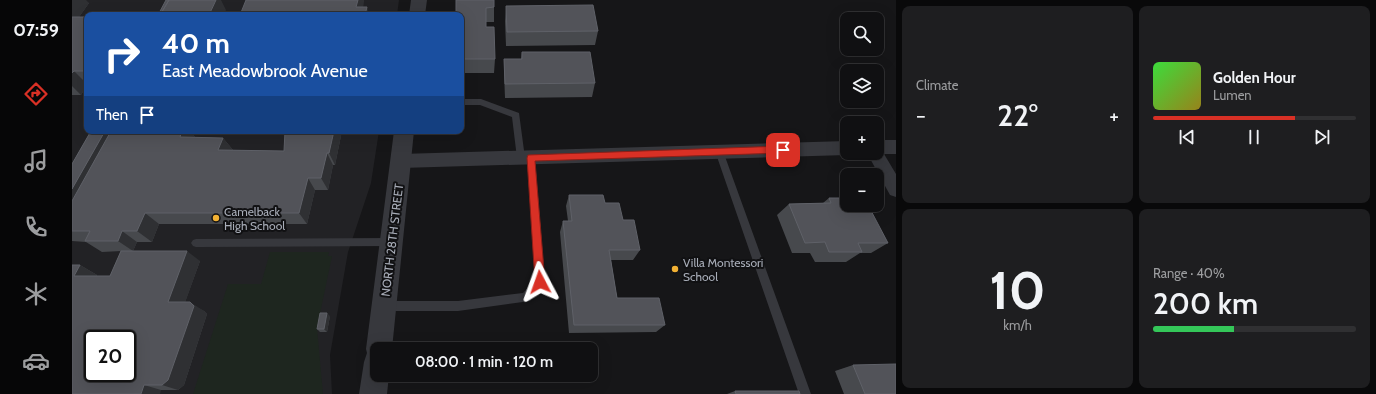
<!DOCTYPE html>
<meta charset="utf-8">
<style>
:root{--surface:#101012;--page:#1e1e20;--text:#f1f3f6;--muted:#9c9d9f;--line:#303032;--accent:#d93025}
body{margin:0;font-family:Cabin,sans-serif;background:var(--page);color:var(--text);height:100vh;display:flex;flex-direction:column;font-size:15px;white-space:nowrap}
*{box-sizing:border-box;margin:0}
p{font-size:13px;color:var(--muted)}
.icon{flex:none;width:22px;height:22px;fill:none;stroke:currentColor;stroke-width:2;stroke-linecap:round;stroke-linejoin:round}
.map{position:relative;flex:1;overflow:hidden}
.panel{display:flex;flex-direction:column;gap:6px;padding:6px;background:#09090a;width:480px}
.panel>*{flex:none}
.banner{position:absolute;left:12px;top:12px;width:380px;height:122px;border-radius:8px;box-shadow:0 4px 16px #0002,0 0 0 1px var(--line);background:#1a4fa0;color:#fff;overflow:hidden}
.buttons{position:absolute;left:768px;top:12px;display:grid;gap:8px}
.buttons a{display:grid;place-items:center;width:44px;height:44px;border-radius:8px;background:var(--surface);box-shadow:0 4px 16px #0002,0 0 0 1px var(--line);font-size:20px}
.speed{position:absolute;left:12px;top:330px;display:flex;gap:8px;font-size:20px;font-weight:700;text-align:center}
.speed>*{display:grid;place-content:center;width:52px;height:52px;border-radius:50%;background:var(--surface);box-shadow:0 4px 16px #0002,0 0 0 1px var(--line);line-height:1}
.speed .limit{border:2px solid #111;border-radius:6px;background:#fff;color:#111}
.pin{position:absolute;display:grid;place-items:center;width:34px;height:34px;color:#fff;margin:-17px;border-radius:8px;box-shadow:0 2px 6px #0006}
.me{position:absolute;width:44px;margin:-22px;rotate:356deg;stroke-linejoin:round;filter:drop-shadow(0 0 3px #0008)}
.turn{display:flex;align-items:center;gap:14px;height:84px;padding:0 12px;font-size:18px}
.turn .icon{width:52px;height:52px;stroke-width:2.5}
.turn b{display:block;font-size:28px;line-height:34px}
.then{display:flex;align-items:center;height:38px;padding:0 12px;background:#0003;gap:8px;font-size:15px}
.big{font-size:30px;font-weight:600;line-height:1.1}
.panel .widget{flex:1;display:flex;flex-direction:column;justify-content:center;gap:6px;min-width:0;padding:0 14px;border-radius:8px;background:var(--page)}
.panel .dial{align-items:center;gap:0}
.dial b{font-size:52px;line-height:1}
.song{display:flex;align-items:center;gap:12px}
.cover{width:48px;height:48px;border-radius:6px;background:linear-gradient(135deg,hsl(120 70% 55%),hsl(50 70% 35%))}
.played{height:4px;border-radius:2px;background:linear-gradient(90deg,var(--accent) 70%,var(--line) 70%)}
.keys{display:flex;justify-content:space-around;direction:ltr}
.heat{display:flex;justify-content:space-between;align-items:center;font-size:22px;direction:ltr}
.charge{height:6px;border-radius:3px;background:linear-gradient(90deg,#34c759 40%,var(--line) 0)}
.panel .tiles{flex:1;display:grid;gap:6px;grid-template-columns:repeat(2,1fr)}
.trip{position:absolute;left:298px;top:342px;width:228px;height:40px;border-radius:8px;background:var(--surface);box-shadow:0 4px 16px #0002,0 0 0 1px var(--line);font-weight:600;line-height:40px;text-align:center}
main{display:flex;flex:1;min-height:0}
.menu{display:flex;flex-direction:column;width:72px;justify-content:space-around;align-items:center;background:#060607;color:var(--muted)}
.menu .icon{width:28px;height:28px}
.menu .on{color:var(--accent)}
.menu b{font-size:18px;color:var(--text)}
.map>svg:first-child{display:block}
.built{fill:#222225;fill-rule:evenodd}
.green{fill:#1e261f}
.lines{fill:none;stroke-linecap:round;stroke-linejoin:round}
.service{fill:#37383d;fill-rule:evenodd}
.minor{fill:#37383d;fill-rule:evenodd}
.tertiary{fill:#37383d;fill-rule:evenodd}
.wall{fill:#47494d}
.shaded-wall{fill:#2f3033}
.building{fill:#525359;stroke:#5f6168;fill-rule:evenodd}
.route{fill:#d93025;stroke:#8d1f18}
.poi-dot{fill:#f2b134;stroke:#111113;stroke-width:1.5}
.labels{text-anchor:middle;dominant-baseline:central;stroke-width:4;stroke-linejoin:round;paint-order:stroke}
.poi-label{font-size:12px;fill:#a8adb8;stroke:#111113;text-anchor:start}
.street-label{font-size:12px;fill:#a8adb8;stroke:#111113}
</style>
<main>
<nav class="menu">
<b>07:59</b>
<svg class="icon on" aria-label="directions" viewBox="0 0 24 24"><path d="M12 3l9 9-9 9-9-9zM9 14v-3h6M13 9l2 2-2 2"/></svg>
<svg class="icon" aria-label="music" viewBox="0 0 24 24"><path d="M9 18V5l10-2v13"/><circle cx="6" cy="18" r="3"/><circle cx="16" cy="16" r="3"/></svg>
<svg class="icon" aria-label="phone" viewBox="0 0 24 24"><path d="M5 4h4l2 5-3 2q2 4 5 5l2-3 5 2v4C11 20 4 13 5 4z"/></svg>
<svg class="icon" aria-label="climate" viewBox="0 0 24 24"><path d="M12 3v18M4 7l16 10M4 17L20 7"/></svg>
<svg class="icon" aria-label="car" viewBox="0 0 24 24"><path d="M5 17H2v-5l4-1 3-4h7l3 4 3 1v5h-3M9 17h6M6 11h13"/><circle cx="7" cy="17" r="2"/><circle cx="17" cy="17" r="2"/></svg>
</nav>
<div class="map">
<svg width="824" height="394" viewBox="0 0 824 394">
<rect width="100%" height="100%" fill="#161618"/>
<path class="built" d="M 0,0 L 327,0 L 325,15 L 15,15 L 15,131 L 307,131 L 299,183 L 276,252 L 258,355 L 260,394 L 0,394 ZM 21,339 L 55,339 L 55,373 L 21,373 Z"/>
<path class="green" d="M 198,252 L 257,252 L 256,256 L 260,256 L 245,328 L 251,394 L 121,394 L 156,284 L 189,284 Z"/>
<g class="lines">
<path class="service" d="M 389,99 L 409,99 L 447,113 L 453,158 L 452,160 L 446,160 L 445,158 L 440,117 L 408,105 L 389,105 Z
M 647,148 L 651,151 L 739,394 L 727,394 L 643,151 Z
M 459,155 L 463,158 L 473,282 L 458,301 L 386,311 L 313,311 L 309,310 L 308,306 L 309,302 L 313,301 L 386,301 L 451,293 L 463,280 L 455,158 Z
M 319,238 L 322,239 L 324,242 L 322,245 L 319,246 L 124,247 L 121,246 L 119,243 L 121,240 L 124,239 Z"/>
<path class="minor" d="M 805,140 L 824,140 L 824,154 L 812,154 L 824,174 L 824,197 L 818,195 L 795,153 L 805,153 Z
M 775,141 L 775,153 L 780,153 L 775,155 L 329,168 L 323,166 L 320,161 L 323,156 L 329,154 Z"/>
<path class="tertiary" d="M 339,0 L 355,0 L 353,15 L 337,15 Z
M 322,131 L 342,131 L 320,349 L 305,349 L 305,375 L 317,375 L 315,394 L 287,394 L 292,362 L 295,353 L 294,349 Z"/>
</g>
<path class="wall" d="M 0,0 L 17,3 L 7,17 L 15,17 L 15,85 L 9,95 L 0,95 Z
M 422,0 L 422,22 L 414,22 L 414,27 L 423,59 L 422,73 L 389,73 L 389,15 Z
M 434,6 L 526,31 L 523,45 L 434,46 L 433,21 Z
M 450,52 L 523,83 L 520,97 L 433,98 L 432,73 L 432,59 L 449,59 Z
M 19,131 L 118,131 L 123,137 L 151,138 L 161,150 L 212,151 L 270,131 L 263,165 L 261,165 L 256,190 L 243,190 L 235,224 L 87,224 L 80,242 L 65,242 L 61,251 L 128,261 L 113,302 L 132,311 L 135,314 L 112,385 L 106,390 L 89,390 L 0,394 L 8,265 L 25,275 L 25,276 L 38,276 L 49,251 L 30,252 L 14,242 L 0,241 L 0,164 Z
M 497,195 L 533,203 L 551,220 L 568,250 L 561,260 L 539,260 L 545,298 L 593,325 L 584,332 L 497,333 L 488,232 L 491,221 L 496,221 L 494,206 Z
M 757,198 L 816,243 L 799,253 L 788,253 L 774,262 L 743,262 L 738,253 L 720,253 L 705,215 L 717,204 L 751,203 Z
M 258,316 L 255,332 L 248,332 L 245,329 Z
M 781,365 L 824,394 L 772,394 L 763,371 Z
M 663,391 L 728,394 L 655,394 Z"/>
<path class="shaded-wall" d="M 0,0 L 14,0 L 17,3 L 0,27 Z
M 144,0 L 149,0 L 154,10 L 152,15 L 137,15 Z
M 286,0 L 292,0 L 292,2 L 290,15 L 284,7 Z
M 295,7 L 297,15 L 293,15 Z
M 2,71 L 15,84 L 9,95 L 0,86 L 0,73 Z
M 33,131 L 41,131 L 0,205 L 0,189 Z
M 110,131 L 118,131 L 124,138 L 108,137 Z
M 262,131 L 270,131 L 263,165 L 257,153 Z
M 151,138 L 161,150 L 146,150 Z
M 255,153 L 261,165 L 256,190 L 249,178 Z
M 236,178 L 243,190 L 235,224 L 227,213 Z
M 73,213 L 87,224 L 80,242 L 65,231 Z
M 50,231 L 65,242 L 61,251 L 46,241 Z
M 115,251 L 128,261 L 110,311 L 96,302 Z
M 8,265 L 25,275 L 20,285 L 2,276 Z
M 118,302 L 132,311 L 135,314 L 112,385 L 106,390 L 90,385 Z
M 255,313 L 258,316 L 255,332 L 252,329 Z
M 72,385 L 89,390 L 88,394 L 69,394 Z"/>
<path class="building" d="M 94,0 L 97,0 L 88,15 L 86,15 Z
M 97,0 L 144,0 L 137,15 L 88,15 Z
M 174,0 L 286,0 L 284,7 L 295,7 L 293,15 L 168,15 Z
M 384,0 L 422,0 L 422,7 L 414,8 L 414,27 L 422,27 L 423,59 L 389,59 L 389,15 L 384,15 Z
M 521,5 L 526,31 L 435,32 L 434,6 Z
M 0,17 L 15,17 L 15,71 L 2,71 L 0,73 Z
M 450,52 L 518,52 L 523,83 L 433,84 L 432,59 L 450,59 Z
M 19,131 L 33,131 L 0,189 L 0,164 Z
M 39,131 L 110,131 L 108,137 L 151,138 L 146,150 L 212,151 L 213,131 L 262,131 L 257,153 L 255,153 L 249,178 L 236,178 L 227,213 L 73,213 L 65,231 L 50,231 L 46,241 L 13,241 L 18,231 L 0,231 L 0,201 Z
M 497,195 L 531,195 L 533,203 L 547,203 L 551,220 L 562,220 L 568,250 L 537,250 L 545,298 L 587,298 L 593,325 L 502,325 L 491,221 L 500,221 Z
M 757,198 L 775,198 L 775,205 L 796,205 L 816,243 L 786,243 L 790,252 L 757,252 L 753,242 L 733,243 L 717,204 L 759,203 Z
M 49,251 L 115,251 L 96,302 L 118,302 L 122,306 L 96,380 L 90,385 L 72,385 L 69,394 L 0,394 L 0,265 L 8,265 L 2,276 L 38,276 ZM 21,339 L 55,339 L 55,373 L 21,373 Z
M 248,313 L 255,313 L 252,329 L 245,329 Z
M 824,364 L 824,394 L 793,394 L 781,365 Z
M 663,391 L 727,391 L 728,394 L 664,394 Z"/>
<path class="route" d="M 711,146 L 715,150 L 711,153 L 463,161 L 473,282 L 472,286 L 468,287 L 465,286 L 463,282 L 455,158 L 456,155 Z"/>
<g class="poi-dot">
<circle cx="144" cy="218" r="4"/>
<circle cx="603" cy="269" r="4"/>
</g>
<g class="labels">
<g class="poi-label">
<text x="152" y="211">Camelback<tspan x="152" dy="14">High School</tspan></text>
<text x="611" y="262">Villa Montessori<tspan x="611" dy="14">School</tspan></text>
</g>
<g class="street-label">
<text transform="translate(320 240) rotate(-83)">NORTH 28TH STREET</text>
</g>
</g>
</svg>
<div class="buttons">
<a><svg class="icon" aria-label="search" viewBox="0 0 24 24"><circle cx="10" cy="10" r="6"/><path d="M15 15l6 6"/></svg></a>
<a><svg class="icon" aria-label="layers" viewBox="0 0 24 24"><path d="M12 4l9 5-9 5-9-5zM3 14l9 5 9-5"/></svg></a>
<a>+</a>
<a>−</a>
</div>
<div class="speed"><div class="limit">20</div></div>
<div class="pin" style="left:711px;top:150px;background:#d93025"><svg class="icon" aria-label="arrive" viewBox="0 0 24 24"><path d="M6 21V4h12l-3 4 3 4H6"/></svg></div>
<svg class="me" style="left:468px;top:282px" viewBox="-20 -20 40 40"><path d="M0-17L14 15 0 8-14 15z" fill="#d93025" stroke="#fff" stroke-width="4"/></svg>
<div class="trip">08:00 · 1 min · 120 m</div>
<div class="banner">
<div class="turn"><svg class="icon" aria-label="right" viewBox="0 0 24 24"><path d="M7 20v-9h11M14 6l5 5-5 5"/></svg><div><b>40 m</b>East Meadowbrook Avenue</div></div>
<div class="then">Then<svg class="icon" aria-label="arrive" viewBox="0 0 24 24"><path d="M6 21V4h12l-3 4 3 4H6"/></svg></div>
</div>
</div>
<section class="panel">
<div class="tiles">
<div class="widget"><p>Climate</p>
<div class="heat"><a>−</a><b class="big">22°</b><a>+</a></div>
</div>
<div class="widget">
<div class="song"><i class="cover"></i><div><b>Golden Hour</b><p>Lumen</p></div></div>
<div class="played"></div>
<div class="keys"><svg class="icon" aria-label="previous" viewBox="0 0 24 24"><path d="M18 5L8 12l10 7zM5 5v14"/></svg><svg class="icon" aria-label="pause" viewBox="0 0 24 24"><path d="M8 5v14M16 5v14"/></svg><svg class="icon" aria-label="next" viewBox="0 0 24 24"><path d="M6 5l10 7-10 7zM19 5v14"/></svg></div>
</div>
<div class="widget dial"><b>10</b><p>km/h</p></div>
<div class="widget"><p>Range · 40%</p><b class="big">200 km</b><div class="charge"></div></div>
</div>
</section>
</main>
